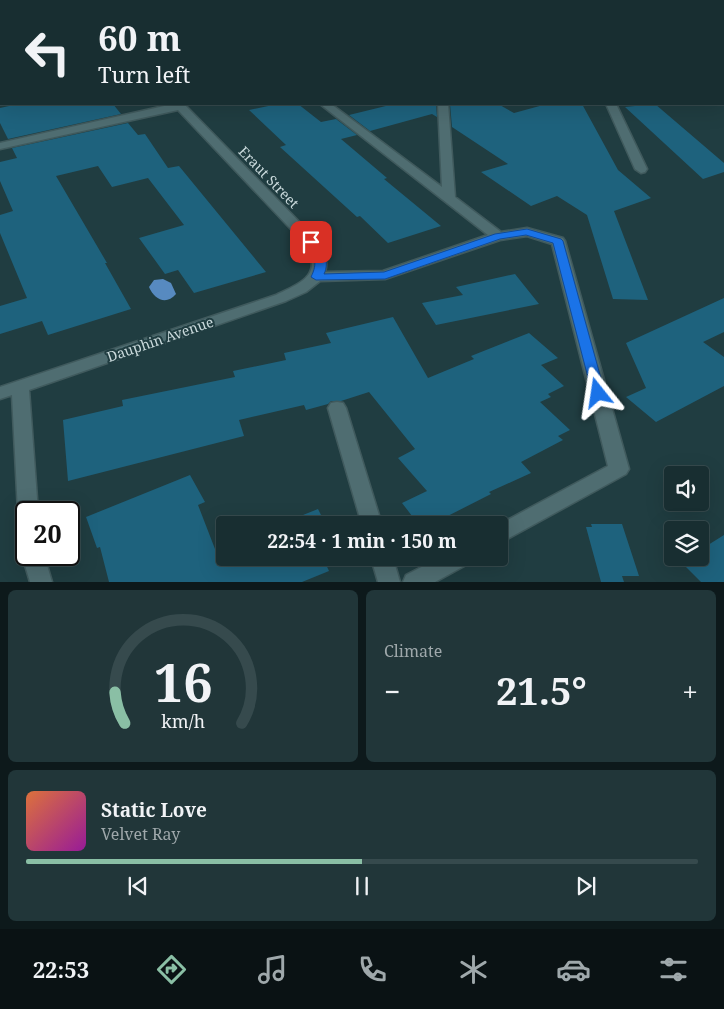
<!DOCTYPE html>
<meta charset="utf-8">
<style>
:root{--surface:#182e31;--page:#213639;--text:#f1f3f6;--muted:#9fa8ab;--line:#364a4d;--accent:#8abfa5}
body{margin:0;font-family:"Noto Serif",serif;background:var(--page);color:var(--text);height:100vh;display:flex;flex-direction:column;font-size:19px;white-space:nowrap}
*{box-sizing:border-box;margin:0}
p{font-size:16px;color:var(--muted)}
.icon{flex:none;width:28px;height:28px;fill:none;stroke:currentColor;stroke-width:2;stroke-linecap:round;stroke-linejoin:round}
.map{position:relative;height:582px;overflow:hidden}
.drawer{display:flex;flex-direction:column;gap:8px;padding:8px;background:#0d191b;flex:1}
.drawer>*{flex:none}
.banner{position:absolute;left:0px;top:0px;width:725px;height:105px;box-shadow:0 5px 20px #0002,0 0 0 1px var(--line);background:#182e31;color:var(--text);overflow:hidden}
.tools{position:absolute;left:664px;top:466px;display:grid;gap:10px}
.tools a{display:grid;place-items:center;width:45px;height:45px;border-radius:5px;background:var(--surface);box-shadow:0 5px 20px #0002,0 0 0 1px var(--line);font-size:25px}
.speed{position:absolute;left:15px;top:501px;display:flex;gap:10px;font-size:25px;font-weight:700;text-align:center}
.speed>*{display:grid;place-content:center;width:65px;height:65px;border-radius:50%;background:var(--surface);box-shadow:0 5px 20px #0002,0 0 0 1px var(--line);line-height:1}
.speed .limit{border:2px solid #111;border-radius:8px;background:#fff;color:#111}
.pin{position:absolute;display:grid;place-items:center;width:42px;height:42px;color:#fff;margin:-21px;border-radius:10px;box-shadow:0 2px 8px #0006}
.me{position:absolute;width:55px;margin:-28px;rotate:345deg;stroke-linejoin:round;filter:drop-shadow(0 0 4px #0008)}
.turn{display:flex;align-items:center;gap:18px;height:105px;padding:0 15px;font-size:22px}
.turn .icon{width:65px;height:65px;stroke-width:2.5}
.turn b{display:block;font-size:35px;line-height:42px}
.big{font-size:38px;font-weight:700;line-height:1.1}
.drawer .card{flex:1;display:flex;flex-direction:column;justify-content:center;gap:8px;min-width:0;padding:0 18px;border-radius:8px;background:var(--page)}
.drawer .dial{align-items:center;gap:0}
.dial svg{height:130px;overflow:visible;fill:none;stroke:var(--line);stroke-width:7;stroke-linecap:round;text-anchor:middle}
.dial text{fill:var(--text);stroke:none}
.song{display:flex;align-items:center;gap:15px}
.cover{width:60px;height:60px;border-radius:8px;background:linear-gradient(135deg,hsl(20 70% 55%),hsl(300 70% 35%))}
.played{height:5px;border-radius:2px;background:linear-gradient(90deg,var(--accent) 50%,var(--line) 50%)}
.keys{display:flex;justify-content:space-around;direction:ltr}
.heat{display:flex;justify-content:space-between;align-items:center;font-size:28px;direction:ltr}
.drawer .tiles{flex:1;display:grid;gap:8px;grid-template-columns:1fr 1fr}
.card:last-child{grid-column:span 2}
.trip{position:absolute;left:216px;top:516px;width:292px;height:50px;border-radius:5px;background:var(--surface);box-shadow:0 5px 20px #0002,0 0 0 1px var(--line);font-weight:700;line-height:50px;text-align:center}
.menu{display:flex;height:80px;justify-content:space-around;align-items:center;background:#0a1214;color:var(--muted)}
.menu .icon{width:35px;height:35px}
.menu .selected{color:var(--accent)}
.menu b{font-size:22px;color:var(--text)}
.map>svg:first-child{display:block}
.water{fill:#578ac0}
.building{fill:#1e627d}
.lines{fill:none;stroke-linecap:round;stroke-linejoin:round}
.minor-casing{stroke:#405a5d;stroke-width:3}
.major-casing{stroke:#405a5d;stroke-width:3}
.minor{fill:#4f6d71;fill-rule:evenodd}
.major{fill:#3d8a83;fill-rule:evenodd}
.route{fill:#1a73e8;stroke:#114b97}
.labels{text-anchor:middle;dominant-baseline:central;stroke-width:4;stroke-linejoin:round;paint-order:stroke}
.street-label{font-size:14px;fill:#c9d9db;stroke:#203d41}
</style>
<div class="map">
<svg width="724" height="582" viewBox="0 0 724 582">
<rect width="100%" height="100%" fill="#203d41"/>
<path class="water" d="M 163,279 L 171,283 L 176,294 C 166,306 154,299 149,287 L 154,280 Z"/>
<path class="building" d="M 18,104 L 113,104 L 121,114 L 8,139 L 0,123 L 0,108 Z
M 278,104 L 298,104 L 321,122 L 336,119 L 357,135 L 341,139 L 387,178 L 384,179 L 441,226 L 388,243 L 360,216 L 357,217 L 280,147 L 286,145 L 249,110 Z
M 394,104 L 436,104 L 437,117 L 432,114 L 370,131 L 349,115 Z
M 450,104 L 498,104 L 514,113 L 547,104 L 582,104 L 618,170 L 651,198 L 614,211 L 648,300 L 613,299 L 587,215 L 557,196 L 531,206 L 481,172 L 508,164 L 452,127 Z
M 655,104 L 724,163 L 724,172 L 703,179 L 625,107 Z
M 128,123 L 138,135 L 145,134 L 168,168 L 179,166 L 266,272 L 194,293 L 178,270 L 165,274 L 139,238 L 184,225 L 148,178 L 112,187 L 98,166 L 56,176 L 107,263 L 105,263 L 131,309 L 48,335 L 42,321 L 0,334 L 0,306 L 27,298 L 0,233 L 0,215 L 13,211 L 0,181 L 0,162 L 17,158 L 12,148 Z
M 515,274 L 539,304 L 436,325 L 422,303 L 463,295 L 456,287 Z
M 724,298 L 724,332 L 703,342 L 724,357 L 724,386 L 656,422 L 626,397 L 646,388 L 626,343 Z
M 393,317 L 428,378 L 474,359 L 471,356 L 529,333 L 558,358 L 541,365 L 564,386 L 548,394 L 551,397 L 540,402 L 570,430 L 558,436 L 563,440 L 521,462 L 531,473 L 489,492 L 491,494 L 430,525 L 419,525 L 402,503 L 427,491 L 398,458 L 415,449 L 369,392 L 341,401 L 331,401 L 328,404 L 306,410 L 304,405 L 239,420 L 244,436 L 68,481 L 63,420 L 123,406 L 122,400 L 235,377 L 233,371 L 286,360 L 284,353 L 331,343 L 326,333 Z
M 190,475 L 205,502 L 198,505 L 215,549 L 225,545 L 225,558 L 323,558 L 329,571 L 302,582 L 109,582 L 100,547 L 97,548 L 86,517 Z
M 318,509 L 326,525 L 278,525 Z
M 591,524 L 622,524 L 639,576 L 622,576 L 624,582 L 601,582 L 586,527 L 592,527 Z
M 724,535 L 724,582 L 701,582 L 681,562 L 688,558 L 700,558 L 700,550 Z"/>
<g class="lines">
<g class="minor-casing">
<path id="minor" d="M 71,0 L 80,0 L 81,1 L 72,1 Z
M 182,0 L 191,0 L 192,1 L 183,1 Z
M 377,0 L 385,0 L 385,1 L 377,1 Z
M 173,104 L 184,104 L 316,239 C 323,250 329,259 325,272 L 383,271 L 488,235 L 320,104 L 331,104 L 442,187 L 438,104 L 448,104 L 455,197 L 501,232 L 527,228 L 563,238 L 565,241 L 629,469 L 626,474 L 500,543 L 500,525 L 498,525 L 608,466 L 552,244 L 527,236 L 500,240 L 385,279 L 320,281 L 306,292 L 286,301 L 29,390 L 38,512 L 26,512 L 26,520 L 21,518 L 18,512 L 12,395 L 0,399 L 0,387 L 276,295 C 301,283 324,275 305,244 L 178,110 L 0,149 L 0,143 Z
M 606,104 L 616,104 L 647,169 L 645,172 L 641,173 L 635,169 Z
M 337,402 L 343,403 L 346,408 L 382,525 L 362,525 L 328,408 L 331,403 Z
M 25,548 L 26,555 L 44,555 L 52,582 L 30,582 L 22,555 Z
M 371,558 L 393,558 L 400,582 L 378,582 Z
M 439,558 L 469,558 L 466,565 L 435,582 L 403,582 L 406,575 Z"/>
</g>
<g class="major-casing">
<path id="major" d="M 645,0 L 653,0 L 653,1 L 645,1 Z
M 671,0 L 679,0 L 680,1 L 672,1 Z
M 724,97 L 724,104 L 723,104 Z"/>
</g>
<use href="#minor" class="minor"/>
<use href="#major" class="major"/>
</g>
<path class="route" d="M 527,229 L 561,239 L 563,241 L 605,393 L 603,396 L 594,396 L 592,393 L 553,243 L 526,235 L 500,239 L 385,279 L 316,280 L 311,277 C 318,263 315,255 306,242 L 311,239 C 324,243 330,262 324,274 L 384,272 L 495,234 Z"/>
<g class="labels">
<g class="street-label">
<text transform="translate(269 177) rotate(46)">Eraut Street</text>
<text transform="translate(160 339) rotate(-19)">Dauphin Avenue</text>
</g>
</g>
</svg>
<div class="tools">
<a><svg class="icon" aria-label="sound" viewBox="0 0 24 24"><path d="M4 9h4l5-4v14l-5-4H4zM17 9q2 3 0 6"/></svg></a>
<a><svg class="icon" aria-label="layers" viewBox="0 0 24 24"><path d="M12 4l9 5-9 5-9-5zM3 14l9 5 9-5"/></svg></a>
</div>
<div class="speed"><div class="limit">20</div></div>
<div class="pin" style="left:311px;top:242px;background:#d93025"><svg class="icon" aria-label="arrive" viewBox="0 0 24 24"><path d="M6 21V4h12l-3 4 3 4H6"/></svg></div>
<svg class="me" style="left:598px;top:393px" viewBox="-20 -20 40 40"><path d="M0-17L14 15 0 8-14 15z" fill="#1a73e8" stroke="#fff" stroke-width="4"/></svg>
<div class="trip">22:54 · 1 min · 150 m</div>
<div class="banner">
<div class="turn"><svg class="icon" aria-label="left" viewBox="0 0 24 24"><path d="M17 20v-9H6M10 6l-5 5 5 5"/></svg><div><b>60 m</b>Turn left</div></div>
</div>
</div>
<section class="drawer">
<div class="tiles">
<div class="card dial"><svg viewBox="0 0 100 80">
<path d="M14 69A42 42 0 1 1 86 69"/>
<path d="M14 69A42 42 0 0 1 8 50" stroke="#8abfa5"/>
<text x="50" y="56" font-size="32" font-weight="700">16</text>
<text x="50" y="72" font-size="11">km/h</text>
</svg></div>
<div class="card"><p>Climate</p>
<div class="heat"><a>−</a><b class="big">21.5°</b><a>+</a></div>
</div>
<div class="card">
<div class="song"><i class="cover"></i><div><b>Static Love</b><p>Velvet Ray</p></div></div>
<div class="played"></div>
<div class="keys"><svg class="icon" aria-label="previous" viewBox="0 0 24 24"><path d="M18 5L8 12l10 7zM5 5v14"/></svg><svg class="icon" aria-label="pause" viewBox="0 0 24 24"><path d="M8 5v14M16 5v14"/></svg><svg class="icon" aria-label="next" viewBox="0 0 24 24"><path d="M6 5l10 7-10 7zM19 5v14"/></svg></div>
</div>
</div>
</section>
<nav class="menu">
<b>22:53</b>
<svg class="icon selected" aria-label="directions" viewBox="0 0 24 24"><path d="M12 3l9 9-9 9-9-9zM9 14v-3h6M13 9l2 2-2 2"/></svg>
<svg class="icon" aria-label="music" viewBox="0 0 24 24"><path d="M9 18V5l10-2v13"/><circle cx="6" cy="18" r="3"/><circle cx="16" cy="16" r="3"/></svg>
<svg class="icon" aria-label="phone" viewBox="0 0 24 24"><path d="M5 4h4l2 5-3 2q2 4 5 5l2-3 5 2v4C11 20 4 13 5 4z"/></svg>
<svg class="icon" aria-label="climate" viewBox="0 0 24 24"><path d="M12 3v18M4 7l16 10M4 17L20 7"/></svg>
<svg class="icon" aria-label="car" viewBox="0 0 24 24"><path d="M5 17H2v-5l4-1 3-4h7l3 4 3 1v5h-3M9 17h6M6 11h13"/><circle cx="7" cy="17" r="2"/><circle cx="17" cy="17" r="2"/></svg>
<svg class="icon" aria-label="filters" viewBox="0 0 24 24"><path d="M4 7h16M4 17h16"/><circle cx="9" cy="7" r="2"/><circle cx="15" cy="17" r="2"/></svg>
</nav>
